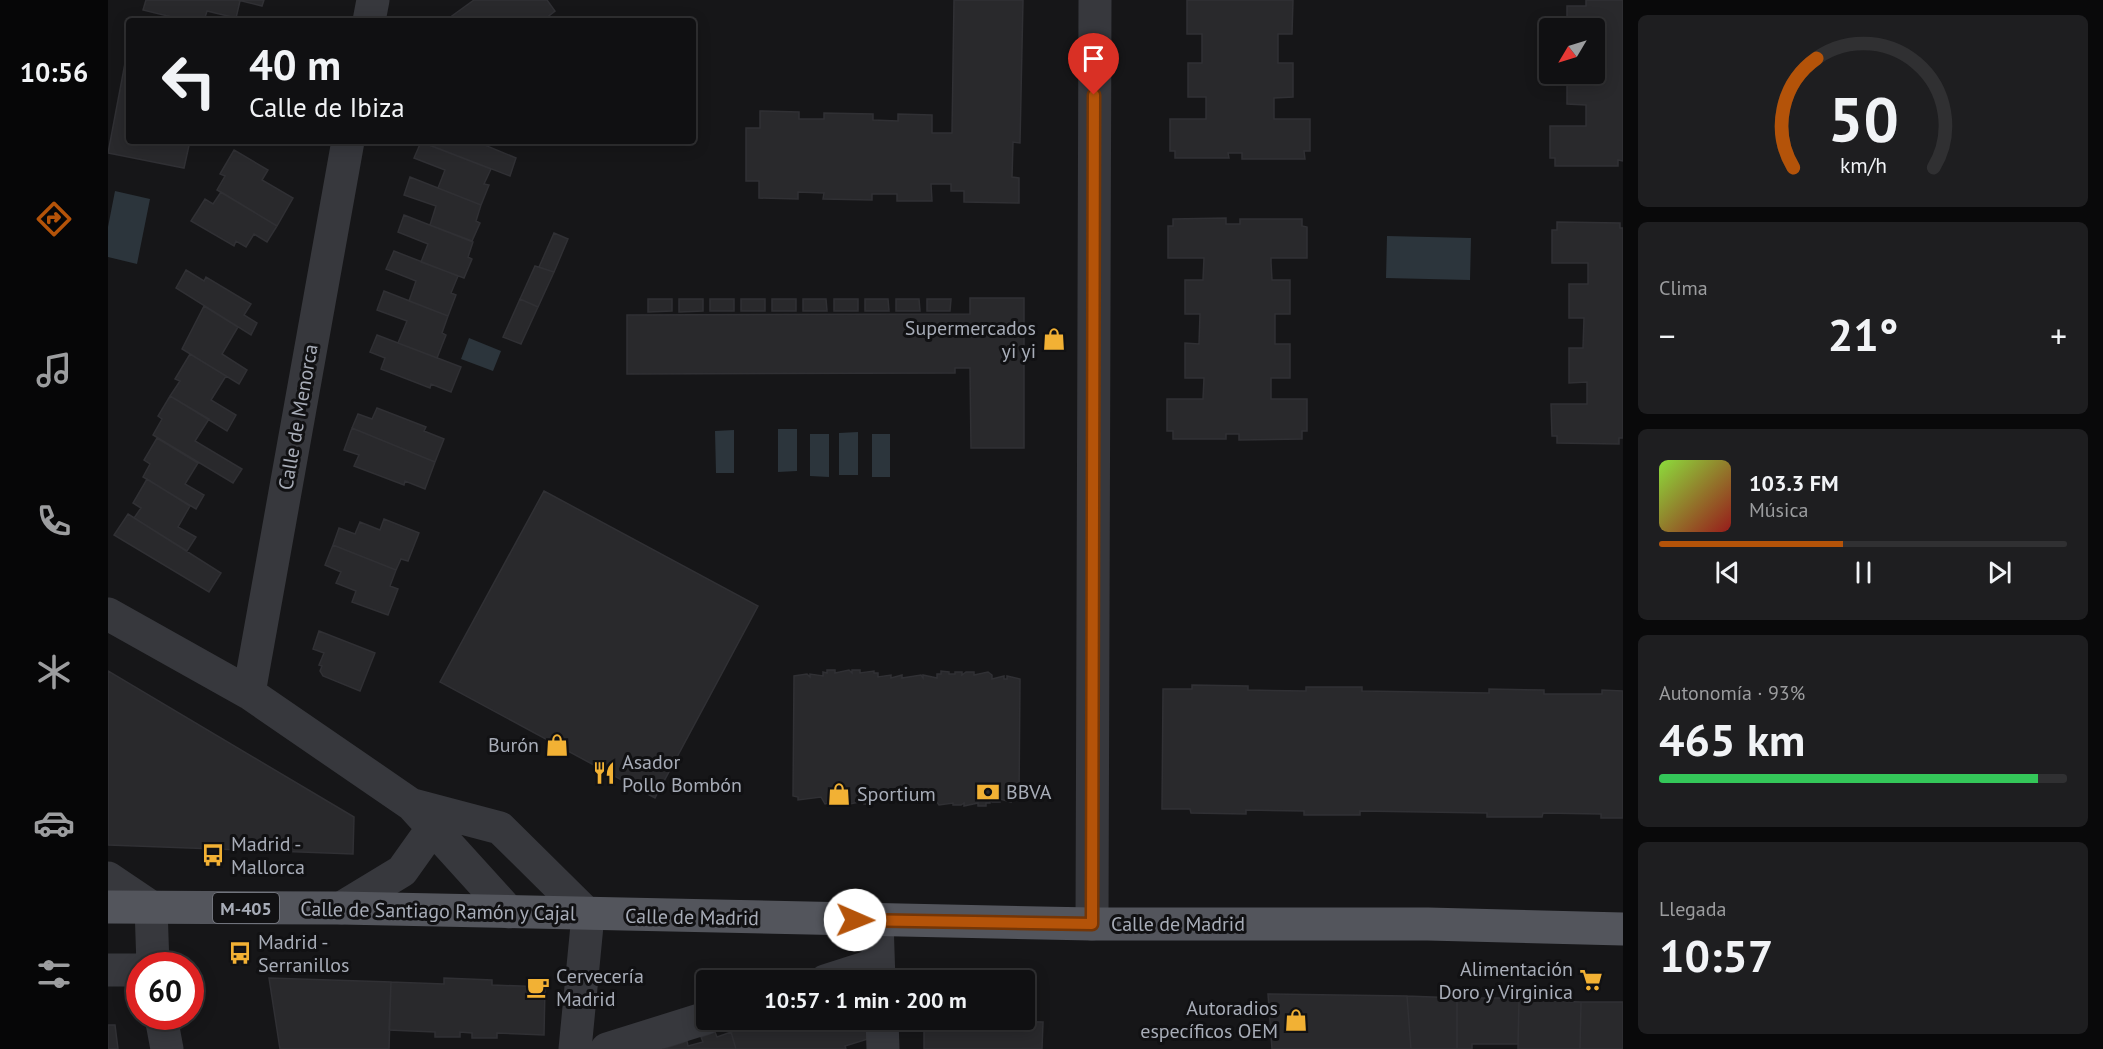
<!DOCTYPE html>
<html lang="es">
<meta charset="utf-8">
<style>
:root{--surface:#101012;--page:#1e1e20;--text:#f1f3f6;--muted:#9c9d9f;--line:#303032;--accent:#b45309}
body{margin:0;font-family:"PT Sans",sans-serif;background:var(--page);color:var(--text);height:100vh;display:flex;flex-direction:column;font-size:22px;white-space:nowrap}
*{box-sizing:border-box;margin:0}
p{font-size:20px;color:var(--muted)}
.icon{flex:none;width:33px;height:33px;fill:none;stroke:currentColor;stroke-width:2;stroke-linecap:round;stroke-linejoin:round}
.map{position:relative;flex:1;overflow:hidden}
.drawer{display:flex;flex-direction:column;gap:15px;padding:15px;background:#09090a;width:480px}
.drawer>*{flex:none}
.hud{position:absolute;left:18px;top:18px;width:570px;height:126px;border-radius:6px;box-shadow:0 3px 15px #0003,0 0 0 2px var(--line);background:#101012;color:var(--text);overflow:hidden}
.needle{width:39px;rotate:232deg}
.buttons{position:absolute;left:1431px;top:18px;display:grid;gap:12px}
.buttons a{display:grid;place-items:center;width:66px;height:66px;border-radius:6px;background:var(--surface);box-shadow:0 3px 15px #0003,0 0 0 2px var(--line);font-size:30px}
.speed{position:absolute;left:18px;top:952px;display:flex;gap:12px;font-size:30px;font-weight:700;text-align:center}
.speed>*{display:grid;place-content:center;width:78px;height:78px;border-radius:50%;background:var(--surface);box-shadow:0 3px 15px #0003,0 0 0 2px var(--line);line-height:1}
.speed .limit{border:9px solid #d22;background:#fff;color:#111}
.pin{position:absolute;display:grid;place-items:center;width:51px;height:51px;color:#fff;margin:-62px -26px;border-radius:50% 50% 50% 0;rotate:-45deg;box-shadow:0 0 6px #0007}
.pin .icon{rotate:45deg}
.me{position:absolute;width:66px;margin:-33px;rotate:91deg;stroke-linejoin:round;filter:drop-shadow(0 0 4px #0008)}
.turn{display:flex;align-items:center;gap:21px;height:126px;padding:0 24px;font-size:27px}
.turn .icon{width:78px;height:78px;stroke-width:2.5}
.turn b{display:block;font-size:42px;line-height:51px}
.big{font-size:45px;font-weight:700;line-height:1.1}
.drawer .card{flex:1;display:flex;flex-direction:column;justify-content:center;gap:9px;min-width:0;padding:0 21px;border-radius:9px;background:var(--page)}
.drawer .dial{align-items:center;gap:0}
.dial svg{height:156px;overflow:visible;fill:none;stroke:var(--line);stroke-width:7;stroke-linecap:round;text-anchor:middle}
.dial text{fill:var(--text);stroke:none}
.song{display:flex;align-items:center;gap:18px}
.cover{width:72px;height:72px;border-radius:9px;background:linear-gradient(135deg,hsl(90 70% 55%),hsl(0 70% 35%))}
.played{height:6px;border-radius:3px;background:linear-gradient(90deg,var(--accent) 45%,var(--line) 45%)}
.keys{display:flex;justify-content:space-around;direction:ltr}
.heat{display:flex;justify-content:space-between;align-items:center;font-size:33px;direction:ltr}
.charge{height:9px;border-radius:4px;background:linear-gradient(90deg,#34c759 93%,var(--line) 0)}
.trip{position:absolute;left:588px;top:970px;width:339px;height:60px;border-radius:6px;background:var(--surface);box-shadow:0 3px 15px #0003,0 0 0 2px var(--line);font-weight:700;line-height:60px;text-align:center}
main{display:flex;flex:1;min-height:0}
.dock{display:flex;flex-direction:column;width:108px;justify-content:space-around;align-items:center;background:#060607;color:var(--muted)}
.dock .icon{width:42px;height:42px}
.dock .on{color:var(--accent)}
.dock b{font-size:27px;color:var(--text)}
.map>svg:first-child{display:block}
.water{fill:#2c353c}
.building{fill:#29292c;stroke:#303034;stroke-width:1.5}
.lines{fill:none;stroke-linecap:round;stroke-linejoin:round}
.minor{stroke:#37383d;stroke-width:33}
.major{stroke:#53555c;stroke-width:33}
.route-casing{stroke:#753606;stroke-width:15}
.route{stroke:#b45309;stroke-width:10}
.labels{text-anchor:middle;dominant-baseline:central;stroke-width:6;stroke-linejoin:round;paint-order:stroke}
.shield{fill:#111113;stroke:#7b7e86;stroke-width:1.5}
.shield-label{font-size:18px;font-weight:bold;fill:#a8adb8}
.poi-label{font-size:20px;fill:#a8adb8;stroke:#111113;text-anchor:start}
.street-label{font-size:20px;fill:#a8adb8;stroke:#111113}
</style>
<main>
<nav class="dock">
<b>10:56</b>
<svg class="icon on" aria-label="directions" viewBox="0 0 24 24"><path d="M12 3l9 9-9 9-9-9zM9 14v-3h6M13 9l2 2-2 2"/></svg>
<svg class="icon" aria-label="music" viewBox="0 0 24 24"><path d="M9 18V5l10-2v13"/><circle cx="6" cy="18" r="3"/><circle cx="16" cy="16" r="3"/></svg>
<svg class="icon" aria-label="phone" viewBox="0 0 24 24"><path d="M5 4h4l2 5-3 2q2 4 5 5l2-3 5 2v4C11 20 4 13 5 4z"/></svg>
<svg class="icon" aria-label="climate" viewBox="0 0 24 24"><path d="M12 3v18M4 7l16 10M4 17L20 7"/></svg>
<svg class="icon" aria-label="car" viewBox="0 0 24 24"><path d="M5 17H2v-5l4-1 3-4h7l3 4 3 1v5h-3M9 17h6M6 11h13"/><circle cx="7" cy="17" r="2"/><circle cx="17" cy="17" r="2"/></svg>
<svg class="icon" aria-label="filters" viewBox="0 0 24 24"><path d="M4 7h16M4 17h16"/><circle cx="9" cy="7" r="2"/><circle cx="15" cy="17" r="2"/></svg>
</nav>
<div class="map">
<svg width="1515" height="1049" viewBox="0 0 1515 1049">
<rect width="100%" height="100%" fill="#161618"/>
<path class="water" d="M 7,191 L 42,199 L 29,264 L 0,257 L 0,227 Z
M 1279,236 L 1363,238 L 1362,280 L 1278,278 Z
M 361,338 L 393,351 L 385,371 L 353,359 Z
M 670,429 L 689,429 L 689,471 L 670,472 Z
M 626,430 L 626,473 L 608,473 L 607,431 Z
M 750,432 L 750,475 L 731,475 L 731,433 Z
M 702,434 L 721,434 L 721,477 L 702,476 Z
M 764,434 L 782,434 L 782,477 L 764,477 Z"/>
<path class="building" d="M 38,0 L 130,0 L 132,1 L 128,18 L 99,11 L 96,21 L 80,21 L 35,10 Z
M 130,0 L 156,0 L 154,6 Z
M 366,0 L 439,0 L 447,11 L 437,19 L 438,21 L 337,21 Z
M 846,0 L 915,0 L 912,143 L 905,142 L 904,177 L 911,178 L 911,203 L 856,202 L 856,191 L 843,191 L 843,184 L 823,184 L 824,201 L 789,201 L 789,194 L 764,194 L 764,200 L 715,199 L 716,193 L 690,192 L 690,199 L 651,198 L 651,181 L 638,181 L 638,128 L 652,128 L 652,111 L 691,112 L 691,119 L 716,119 L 716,113 L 765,114 L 765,120 L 790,121 L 790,114 L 824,115 L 824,133 L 844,133 Z
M 1079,0 L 1185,0 L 1184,34 L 1170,34 L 1170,63 L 1185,63 L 1185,97 L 1166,98 L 1166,119 L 1202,119 L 1202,151 L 1196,151 L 1197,159 L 1134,159 L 1134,153 L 1120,153 L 1121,158 L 1067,158 L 1067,151 L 1062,151 L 1062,119 L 1098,119 L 1098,97 L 1080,97 L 1080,63 L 1094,63 L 1094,34 L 1079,34 Z
M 1478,0 L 1515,0 L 1515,161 L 1510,160 L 1510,166 L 1447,166 L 1447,158 L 1442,158 L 1442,126 L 1478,126 L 1478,105 L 1459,104 L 1459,74 L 1486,74 L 1486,28 L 1459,28 L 1459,6 L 1478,6 Z
M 21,42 L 21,141 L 82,141 L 76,168 L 0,153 Z
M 311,141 L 367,141 L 408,158 L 402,176 Z
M 313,142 L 383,169 L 376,184 L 381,185 L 373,205 L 330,188 L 337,170 L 306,158 Z
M 126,150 L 160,170 L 154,180 L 185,198 L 169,226 L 109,190 L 117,176 L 112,174 Z
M 302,177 L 373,205 L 368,221 L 372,223 L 364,241 L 322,225 L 328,206 L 296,195 Z
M 113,192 L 169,226 L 159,242 L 146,234 L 138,247 L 128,241 L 126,246 L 83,221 L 97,199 L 105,204 Z
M 296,215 L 365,242 L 360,257 L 364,259 L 356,278 L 313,262 L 320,244 L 290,232 Z
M 1118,218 L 1118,224 L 1132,224 L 1132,219 L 1194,219 L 1194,226 L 1199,227 L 1199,258 L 1163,258 L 1163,262 L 1164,280 L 1182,280 L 1182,314 L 1167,314 L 1167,344 L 1182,344 L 1182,378 L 1163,378 L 1163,399 L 1199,399 L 1199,431 L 1194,431 L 1194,439 L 1131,440 L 1131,434 L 1118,434 L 1118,439 L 1065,439 L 1065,431 L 1059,431 L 1059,399 L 1095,399 L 1096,378 L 1077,378 L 1077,343 L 1091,344 L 1092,314 L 1077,314 L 1077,280 L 1095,280 L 1096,258 L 1060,258 L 1060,226 L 1065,226 L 1065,219 Z
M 1449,222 L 1512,223 L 1512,228 L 1515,228 L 1515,438 L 1511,438 L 1511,444 L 1449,443 L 1449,436 L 1444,436 L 1443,404 L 1479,404 L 1479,382 L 1461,383 L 1461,348 L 1475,348 L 1476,318 L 1461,318 L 1461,284 L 1480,284 L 1480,263 L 1444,263 L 1444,230 L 1449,230 Z
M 446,233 L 460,239 L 446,272 L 431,267 Z
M 286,251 L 350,276 L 343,293 L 348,295 L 340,316 L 301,301 L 308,281 L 278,269 Z
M 427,266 L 446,272 L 430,307 L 412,299 Z
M 78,270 L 96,281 L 98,277 L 143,304 L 136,315 L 149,323 L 143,335 L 68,288 Z
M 276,291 L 340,316 L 334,333 L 338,335 L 329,358 L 290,343 L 299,321 L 269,310 Z
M 862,298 L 916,298 L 916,448 L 863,448 L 862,368 L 847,368 L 847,373 L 519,374 L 519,315 L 862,314 Z
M 412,299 L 430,307 L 413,344 L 395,337 Z
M 540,299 L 564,299 L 564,311 L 540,312 Z
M 571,299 L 595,299 L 595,311 L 571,312 Z
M 602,299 L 626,299 L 626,311 L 602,311 Z
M 633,299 L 657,299 L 657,311 L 633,311 Z
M 664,299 L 688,299 L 688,311 L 664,311 Z
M 695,299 L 718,299 L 719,311 L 695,311 Z
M 726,299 L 750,299 L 750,311 L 726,311 Z
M 757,299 L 780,299 L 781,311 L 757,311 Z
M 788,299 L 811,299 L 812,311 L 788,311 Z
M 819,299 L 843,299 L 842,311 L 819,311 Z
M 96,306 L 130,327 L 114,354 L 139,370 L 131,384 L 74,349 Z
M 269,335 L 353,367 L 343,392 L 323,384 L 322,388 L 273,369 L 277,358 L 262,352 Z
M 82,354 L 118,376 L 103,400 L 128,415 L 119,431 L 62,396 L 72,381 L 67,379 Z
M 62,396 L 101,419 L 87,441 L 134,469 L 125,483 L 45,435 L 54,419 L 50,416 Z
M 269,408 L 318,427 L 316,431 L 336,439 L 327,462 L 244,428 L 250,414 L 264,419 Z
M 244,428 L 327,462 L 317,489 L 297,481 L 296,485 L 246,466 L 251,455 L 236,450 Z
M 49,438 L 90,463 L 77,484 L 96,495 L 88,509 L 35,477 L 42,464 L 36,460 Z
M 39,479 L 82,506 L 70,527 L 88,537 L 79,551 L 26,518 L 33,508 L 25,503 Z
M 436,491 L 650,606 L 547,798 L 332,682 Z
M 20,514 L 113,573 L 101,592 L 6,535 Z
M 276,519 L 311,533 L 300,561 L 293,559 L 288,570 L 225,545 L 231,528 L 247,534 L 252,522 L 272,530 Z
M 225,545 L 288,570 L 282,586 L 290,589 L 280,615 L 244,602 L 248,591 L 228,583 L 233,572 L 217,565 Z
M 211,631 L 267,653 L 252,691 L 215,676 L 212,671 L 214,666 L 211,665 L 216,653 L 205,649 Z
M 719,670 L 727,670 L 727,673 L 741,670 L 744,673 L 744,670 L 752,670 L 752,673 L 766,671 L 766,673 L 770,673 L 770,677 L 783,675 L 783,678 L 794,675 L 794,678 L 813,675 L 815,678 L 815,675 L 829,678 L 829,674 L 833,674 L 833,671 L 841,672 L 841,674 L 847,674 L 847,672 L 854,672 L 854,675 L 858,672 L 866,672 L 866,675 L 880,672 L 884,675 L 884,679 L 896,676 L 896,679 L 899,679 L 899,676 L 912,679 L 911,799 L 903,799 L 903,802 L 892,799 L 892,802 L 884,802 L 882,799 L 882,803 L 878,803 L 878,806 L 870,806 L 870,803 L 856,806 L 856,803 L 853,805 L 845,805 L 845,803 L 831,805 L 826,798 L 821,798 L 821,801 L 814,801 L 814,798 L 811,801 L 798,798 L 784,800 L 782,798 L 782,800 L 774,801 L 774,798 L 768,798 L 768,802 L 764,804 L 756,804 L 756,801 L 742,804 L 740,801 L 739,804 L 731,804 L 731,801 L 717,804 L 713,797 L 690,800 L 690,797 L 685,796 L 686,676 L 699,674 L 702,677 L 702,674 L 715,676 L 715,672 L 719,673 Z
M 0,671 L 246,817 L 245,854 L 0,845 Z
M 1084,685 L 1140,686 L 1140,690 L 1198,691 L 1198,687 L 1254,687 L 1254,691 L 1381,693 L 1381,689 L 1436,690 L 1436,694 L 1494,694 L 1494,690 L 1515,691 L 1515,818 L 1493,818 L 1493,814 L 1435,813 L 1434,817 L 1379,817 L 1379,813 L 1252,811 L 1252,815 L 1196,815 L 1196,811 L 1138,810 L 1138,814 L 1083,813 L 1082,809 L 1054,809 L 1055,689 L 1084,689 Z
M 161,978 L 283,982 L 281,1049 L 172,1049 Z
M 336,978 L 384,980 L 384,985 L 437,987 L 436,1035 L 389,1033 L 389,1038 L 364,1038 L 364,1033 L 352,1032 L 352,1037 L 327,1037 L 327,1032 L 281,1030 L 283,982 L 336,984 Z
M 1160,994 L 1299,996 L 1303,1049 L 1164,1049 Z
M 1299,996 L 1349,998 L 1349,1049 L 1303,1049 Z
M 1349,998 L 1411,998 L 1410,1044 L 1364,1044 L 1364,1049 L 1349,1049 Z
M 1411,1000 L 1473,1002 L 1472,1049 L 1410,1049 Z
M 1473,1002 L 1515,1002 L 1515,1049 L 1472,1049 Z
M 644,1020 L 650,1020 L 651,1023 L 661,1020 L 757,1020 L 763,1038 L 737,1046 L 738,1049 L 628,1049 L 623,1032 L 636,1028 L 635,1023 Z
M 816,1020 L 935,1022 L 934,1049 L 816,1049 Z
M 0,1025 L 7,1025 L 10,1049 L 0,1049 Z
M 607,1032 L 609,1037 L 623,1032 L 628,1049 L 555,1049 L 579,1041 L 580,1046 L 595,1042 L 593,1037 Z"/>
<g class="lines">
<path class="minor" d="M 261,21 L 265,0
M 0,614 L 141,693 L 304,805 L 401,912
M 141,693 L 240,141
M 305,805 L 392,828 L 480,915 L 467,1049
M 0,878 L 43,907 L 45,966
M 233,908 L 294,871 L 326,826
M 769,920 L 771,981
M 984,924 L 987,0
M 0,970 L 32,970
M 717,981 L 770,964
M 53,1017 L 59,1049
M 774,1020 L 775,1049
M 499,1049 L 598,1018"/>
<path class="major" d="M 0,907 L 233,908 L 984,924 L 1320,924 L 1515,929"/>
</g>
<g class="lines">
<g class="route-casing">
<path id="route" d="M 747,920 L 984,924 L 986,95"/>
</g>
<use href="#route" class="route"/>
</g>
<defs>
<g id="shop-bare" transform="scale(1.8)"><path d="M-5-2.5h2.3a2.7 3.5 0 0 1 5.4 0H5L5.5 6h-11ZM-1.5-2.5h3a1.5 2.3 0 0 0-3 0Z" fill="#f2b134" stroke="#111113" stroke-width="2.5" paint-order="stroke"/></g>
<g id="restaurant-bare" transform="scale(1.8)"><path d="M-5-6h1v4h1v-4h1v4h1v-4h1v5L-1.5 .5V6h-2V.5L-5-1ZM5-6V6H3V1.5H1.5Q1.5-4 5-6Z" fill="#f2b134" stroke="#111113" stroke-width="2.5" paint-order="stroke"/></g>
<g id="bank-bare" transform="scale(1.8)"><path d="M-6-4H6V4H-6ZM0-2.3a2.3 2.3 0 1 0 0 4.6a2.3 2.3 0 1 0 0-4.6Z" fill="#f2b134" stroke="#111113" stroke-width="2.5" paint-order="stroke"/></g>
<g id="bus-bare" transform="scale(1.8)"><path d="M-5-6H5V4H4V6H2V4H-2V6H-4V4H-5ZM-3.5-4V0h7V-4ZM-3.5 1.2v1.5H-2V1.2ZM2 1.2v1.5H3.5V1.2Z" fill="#f2b134" stroke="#111113" stroke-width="2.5" paint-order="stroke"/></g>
<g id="supermarket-bare" transform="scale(1.8)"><path d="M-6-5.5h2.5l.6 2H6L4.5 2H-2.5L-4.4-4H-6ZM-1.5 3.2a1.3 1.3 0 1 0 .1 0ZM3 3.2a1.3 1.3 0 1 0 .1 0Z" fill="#f2b134" stroke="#111113" stroke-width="2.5" paint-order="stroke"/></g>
<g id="cafe-bare" transform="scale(1.8)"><path d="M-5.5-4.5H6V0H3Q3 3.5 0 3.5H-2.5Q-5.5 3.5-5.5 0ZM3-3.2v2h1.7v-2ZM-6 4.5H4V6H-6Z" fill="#f2b134" stroke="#111113" stroke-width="2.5" paint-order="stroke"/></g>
</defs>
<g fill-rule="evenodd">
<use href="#shop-bare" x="946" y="339"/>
<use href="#shop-bare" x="449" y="745"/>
<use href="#restaurant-bare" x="496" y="773"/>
<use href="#bank-bare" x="880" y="792"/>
<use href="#shop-bare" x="731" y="794"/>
<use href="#bus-bare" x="105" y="855"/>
<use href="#bus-bare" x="132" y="953"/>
<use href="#supermarket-bare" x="1483" y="980"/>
<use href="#cafe-bare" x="430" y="987"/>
<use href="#shop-bare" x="1188" y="1020"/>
</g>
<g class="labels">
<rect class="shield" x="105" y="893" width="66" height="30" rx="4.5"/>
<g class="shield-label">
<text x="138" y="908">M-405</text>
</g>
<g class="poi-label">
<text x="928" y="328" text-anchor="end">Supermercados<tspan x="928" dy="23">yi yi</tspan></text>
<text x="431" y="745" text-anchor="end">Burón</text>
<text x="514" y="762">Asador<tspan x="514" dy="23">Pollo Bombón</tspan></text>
<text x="898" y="792">BBVA</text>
<text x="749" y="794">Sportium</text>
<text x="123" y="844">Madrid -<tspan x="123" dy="23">Mallorca</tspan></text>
<text x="150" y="942">Madrid -<tspan x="150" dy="23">Serranillos</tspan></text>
<text x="1465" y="969" text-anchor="end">Alimentación<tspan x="1465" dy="23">Doro y Virginica</tspan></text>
<text x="448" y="976">Cervecería<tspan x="448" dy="23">Madrid</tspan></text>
<text x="1170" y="1008" text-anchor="end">Autoradios<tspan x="1170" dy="23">específicos OEM</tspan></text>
</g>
<g class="street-label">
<text transform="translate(190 417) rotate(-80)">Calle de Menorca</text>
<text transform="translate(330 911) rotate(1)">Calle de Santiago Ramón y Cajal</text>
<text transform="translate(584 917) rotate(1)">Calle de Madrid</text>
<text x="1070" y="924">Calle de Madrid</text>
</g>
</g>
</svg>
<div class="buttons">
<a><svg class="needle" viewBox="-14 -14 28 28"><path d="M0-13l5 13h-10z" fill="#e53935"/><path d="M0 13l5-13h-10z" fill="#9c9d9f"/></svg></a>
</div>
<div class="speed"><div class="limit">60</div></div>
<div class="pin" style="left:986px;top:95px;background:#d93025"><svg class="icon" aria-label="arrive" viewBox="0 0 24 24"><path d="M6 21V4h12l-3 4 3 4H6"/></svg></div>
<svg class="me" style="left:747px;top:920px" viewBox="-20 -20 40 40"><circle r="19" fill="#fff"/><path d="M0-13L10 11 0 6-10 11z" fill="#b45309"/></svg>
<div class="trip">10:57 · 1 min · 200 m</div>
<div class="hud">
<div class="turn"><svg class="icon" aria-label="left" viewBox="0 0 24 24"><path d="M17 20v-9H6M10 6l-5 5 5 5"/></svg><div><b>40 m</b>Calle de Ibiza</div></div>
</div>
</div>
<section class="drawer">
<div class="card dial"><svg viewBox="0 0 100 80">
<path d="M14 69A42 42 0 1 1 86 69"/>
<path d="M14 69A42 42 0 0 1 26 13" stroke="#b45309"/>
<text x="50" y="56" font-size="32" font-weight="700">50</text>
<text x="50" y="72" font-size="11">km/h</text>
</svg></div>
<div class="card"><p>Clima</p>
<div class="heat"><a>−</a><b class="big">21°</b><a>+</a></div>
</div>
<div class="card">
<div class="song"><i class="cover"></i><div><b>103.3 FM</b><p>Música</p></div></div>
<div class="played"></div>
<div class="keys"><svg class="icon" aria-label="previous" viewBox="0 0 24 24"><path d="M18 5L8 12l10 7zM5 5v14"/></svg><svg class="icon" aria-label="pause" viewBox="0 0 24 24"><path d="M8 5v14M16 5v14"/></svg><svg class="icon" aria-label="next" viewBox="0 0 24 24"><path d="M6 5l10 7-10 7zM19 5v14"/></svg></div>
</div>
<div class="card"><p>Autonomía · 93%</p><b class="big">465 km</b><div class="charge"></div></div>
<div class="card"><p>Llegada</p><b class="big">10:57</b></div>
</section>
</main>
